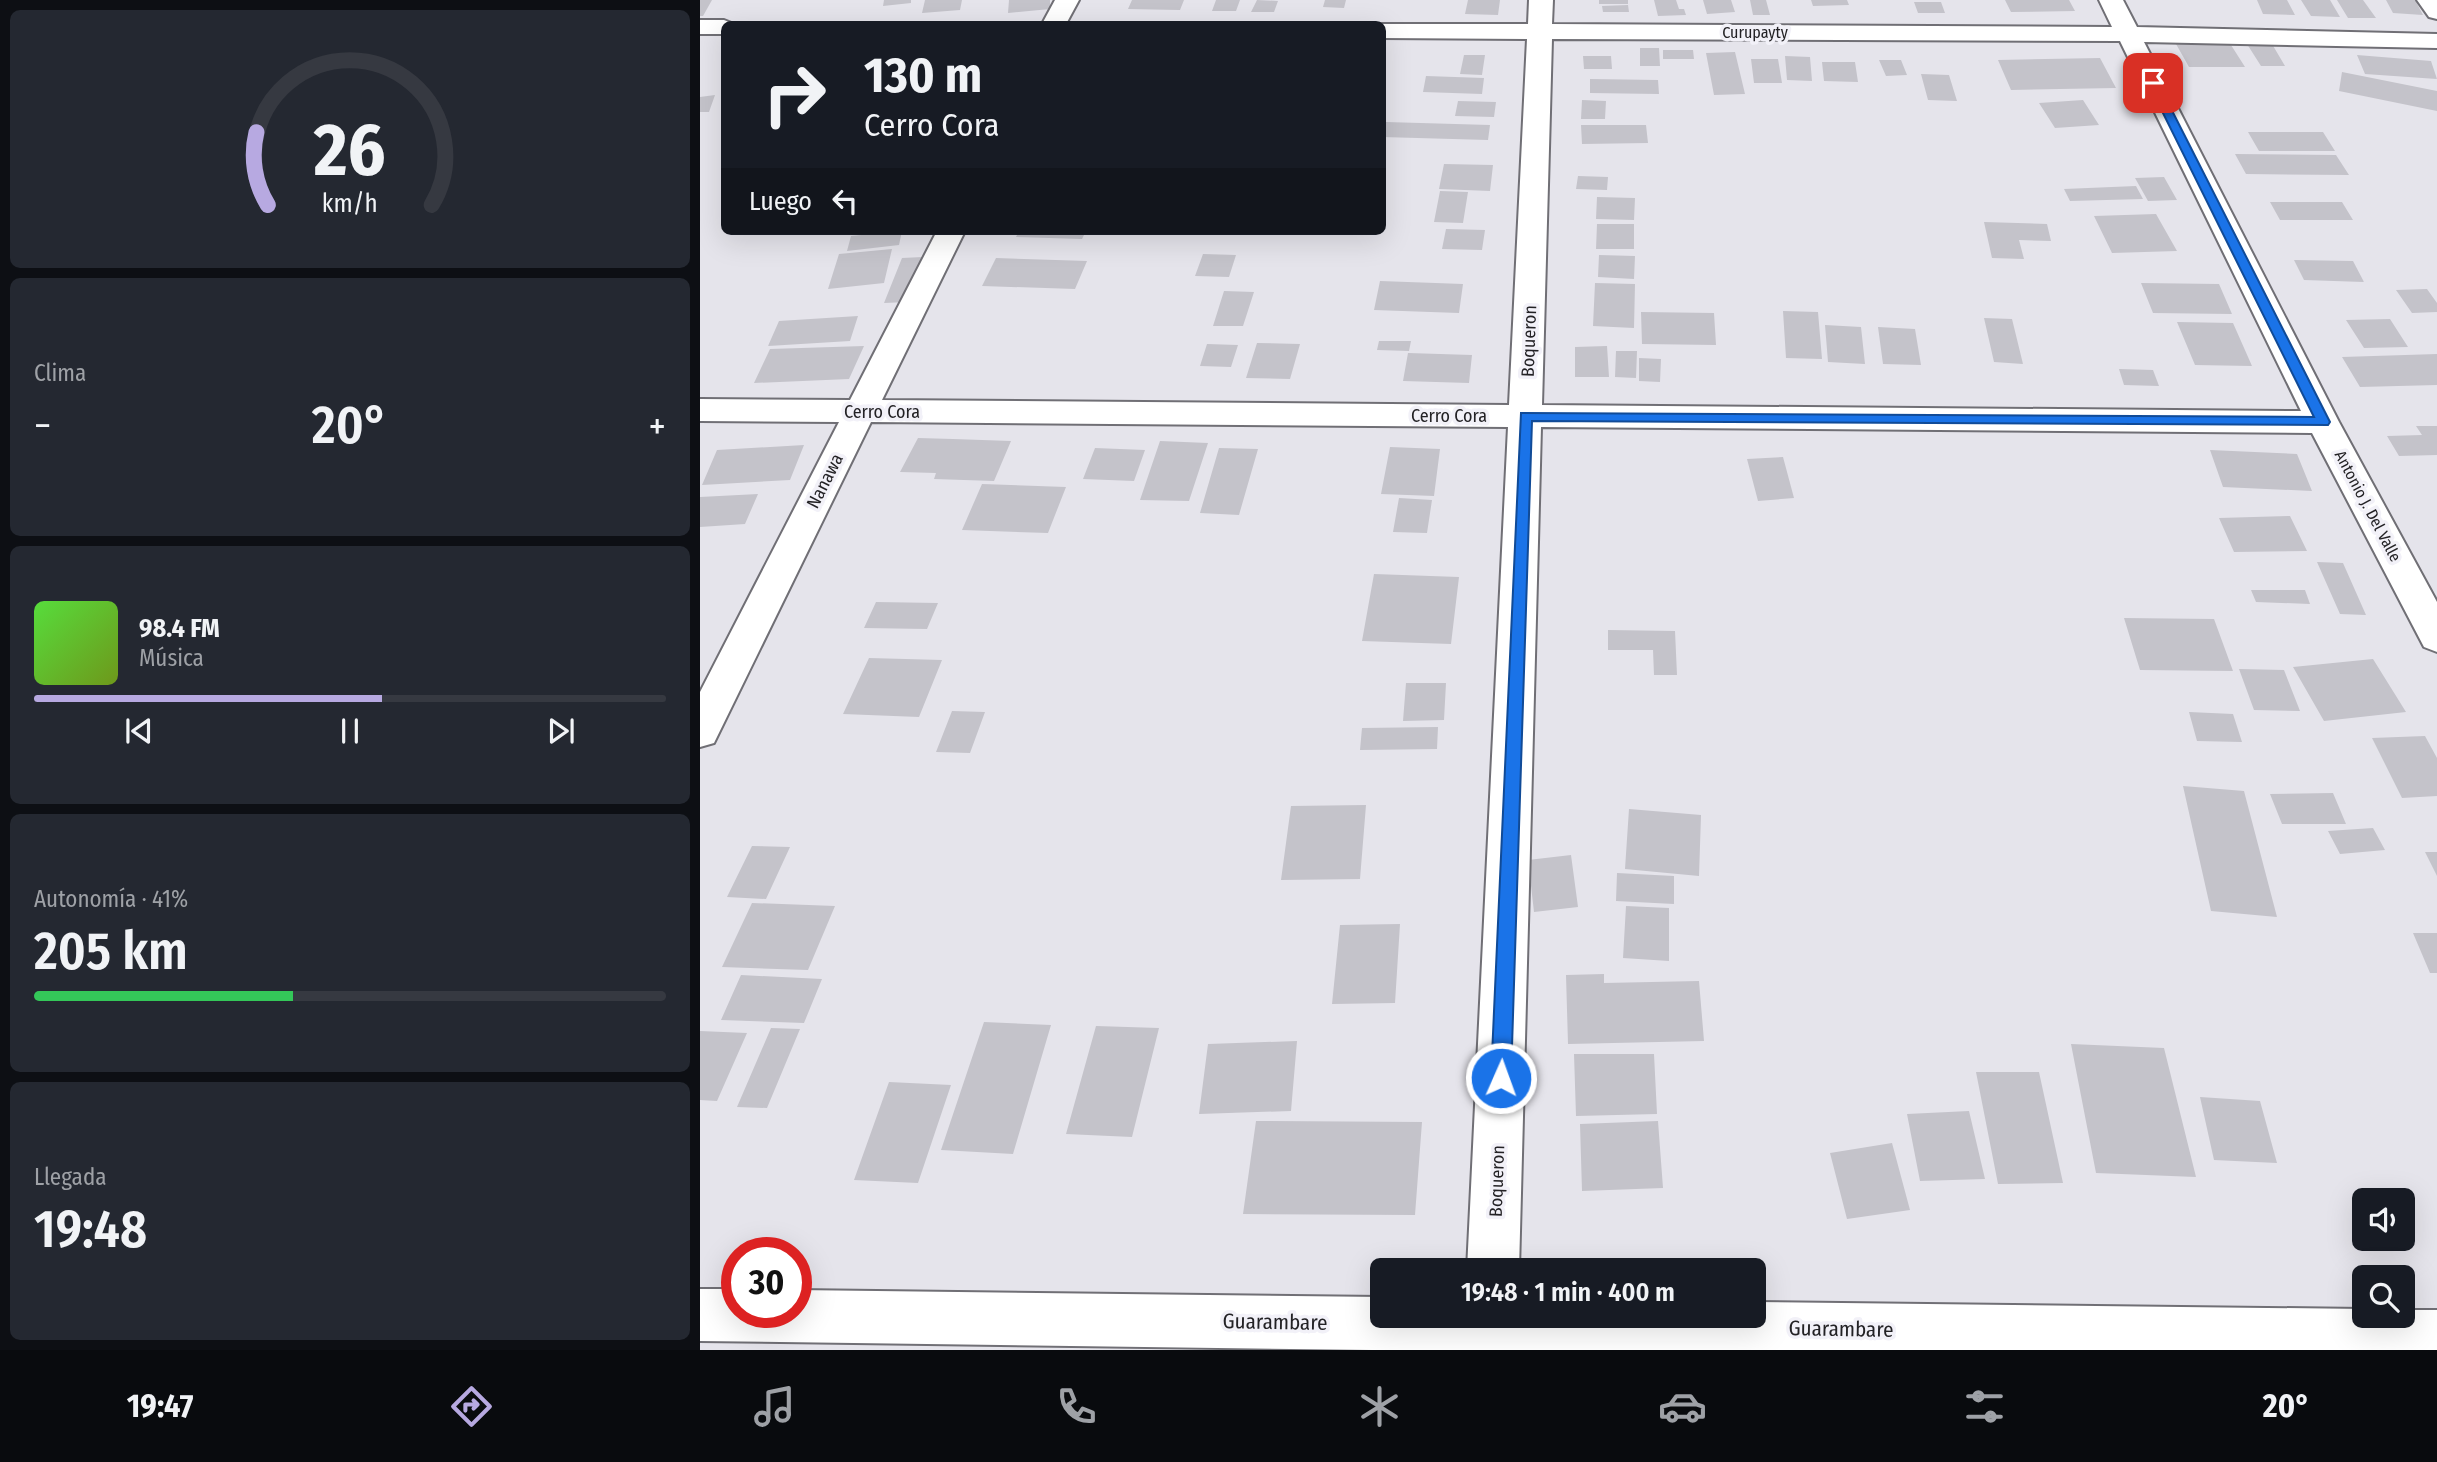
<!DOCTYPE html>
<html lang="es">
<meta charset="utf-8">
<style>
:root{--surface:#171b24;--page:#242831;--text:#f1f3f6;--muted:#9ea1a6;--line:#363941;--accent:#b7a9e1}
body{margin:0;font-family:"Fira Sans Condensed",sans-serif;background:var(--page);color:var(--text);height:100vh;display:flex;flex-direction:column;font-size:26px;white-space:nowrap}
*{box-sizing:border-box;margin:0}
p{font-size:23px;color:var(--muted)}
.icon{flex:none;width:38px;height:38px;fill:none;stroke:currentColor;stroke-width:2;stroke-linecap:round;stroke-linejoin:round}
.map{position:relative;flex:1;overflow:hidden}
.side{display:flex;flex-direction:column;gap:10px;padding:10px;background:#0d0f14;width:700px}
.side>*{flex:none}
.hud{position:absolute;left:21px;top:21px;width:665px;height:214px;border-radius:10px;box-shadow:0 7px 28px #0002;background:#171b24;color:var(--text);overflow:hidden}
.buttons{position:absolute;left:1652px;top:1188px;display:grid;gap:14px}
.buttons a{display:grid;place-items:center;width:63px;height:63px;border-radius:10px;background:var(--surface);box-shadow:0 7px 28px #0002;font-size:35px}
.speed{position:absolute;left:21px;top:1237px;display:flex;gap:14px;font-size:35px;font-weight:700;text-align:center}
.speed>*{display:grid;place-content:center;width:91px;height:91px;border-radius:50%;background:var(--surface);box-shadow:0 7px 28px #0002;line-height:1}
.speed .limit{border:10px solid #d22;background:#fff;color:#111}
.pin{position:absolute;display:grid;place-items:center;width:60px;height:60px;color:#fff;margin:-30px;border-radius:14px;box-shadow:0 4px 10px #0006}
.me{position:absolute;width:77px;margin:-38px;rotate:2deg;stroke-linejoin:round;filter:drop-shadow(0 0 5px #0008)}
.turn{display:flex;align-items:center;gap:24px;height:147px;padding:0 28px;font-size:32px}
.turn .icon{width:91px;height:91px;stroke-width:2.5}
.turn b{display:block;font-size:49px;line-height:60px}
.then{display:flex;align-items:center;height:66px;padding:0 28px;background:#0003;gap:14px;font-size:26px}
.big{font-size:52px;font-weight:600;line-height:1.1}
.side .tile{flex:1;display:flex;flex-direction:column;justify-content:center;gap:10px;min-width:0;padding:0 24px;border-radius:10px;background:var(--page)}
.side .dial{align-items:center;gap:0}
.dial svg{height:182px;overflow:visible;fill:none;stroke:var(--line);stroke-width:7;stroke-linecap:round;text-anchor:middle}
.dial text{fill:var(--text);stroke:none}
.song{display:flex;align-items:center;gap:21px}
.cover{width:84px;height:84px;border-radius:10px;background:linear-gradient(135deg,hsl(110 70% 55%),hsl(80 70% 35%))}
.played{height:7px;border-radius:4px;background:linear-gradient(90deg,var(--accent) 55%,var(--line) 55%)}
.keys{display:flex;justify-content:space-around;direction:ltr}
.heat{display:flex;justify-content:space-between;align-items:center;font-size:38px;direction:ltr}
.charge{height:10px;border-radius:5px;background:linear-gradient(90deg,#34c759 41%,var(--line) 0)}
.trip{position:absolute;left:670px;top:1258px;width:396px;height:70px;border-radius:10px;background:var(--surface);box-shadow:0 7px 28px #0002;font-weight:600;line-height:70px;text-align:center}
.dock{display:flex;height:112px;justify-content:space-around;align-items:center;background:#090b0e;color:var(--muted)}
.dock .icon{width:49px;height:49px}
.dock .selected{color:var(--accent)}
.dock b{font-size:32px;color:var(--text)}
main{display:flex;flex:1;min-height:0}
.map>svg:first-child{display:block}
.building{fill:#c4c3ca}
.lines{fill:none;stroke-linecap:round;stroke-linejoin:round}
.minor-casing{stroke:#706f75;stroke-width:4}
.minor{fill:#fff;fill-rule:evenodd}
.route{fill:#1a73e8;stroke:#114b97;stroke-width:2}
.labels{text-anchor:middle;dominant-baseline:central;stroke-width:7;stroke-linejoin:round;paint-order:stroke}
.far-street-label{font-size:16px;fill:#232225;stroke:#f2f1f8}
.street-label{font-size:18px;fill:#232225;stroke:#f2f1f8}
.near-street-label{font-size:21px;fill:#232225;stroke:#f2f1f8}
</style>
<main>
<section class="side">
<div class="tile dial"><svg viewBox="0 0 100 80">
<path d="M14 69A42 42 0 1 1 86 69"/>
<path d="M14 69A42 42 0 0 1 9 37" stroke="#b7a9e1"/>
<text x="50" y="56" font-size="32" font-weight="700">26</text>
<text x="50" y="72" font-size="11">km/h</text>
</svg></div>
<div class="tile"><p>Clima</p>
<div class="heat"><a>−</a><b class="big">20°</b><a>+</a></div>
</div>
<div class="tile">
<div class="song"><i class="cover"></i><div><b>98.4 FM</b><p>Música</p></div></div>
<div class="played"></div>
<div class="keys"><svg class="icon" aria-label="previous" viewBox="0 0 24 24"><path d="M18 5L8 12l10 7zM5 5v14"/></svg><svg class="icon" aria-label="pause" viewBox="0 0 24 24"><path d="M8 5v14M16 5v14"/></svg><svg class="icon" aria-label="next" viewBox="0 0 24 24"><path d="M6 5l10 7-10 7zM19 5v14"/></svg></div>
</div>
<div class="tile"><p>Autonomía · 41%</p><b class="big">205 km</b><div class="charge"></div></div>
<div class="tile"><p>Llegada</p><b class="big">19:48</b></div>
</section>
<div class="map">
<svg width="1737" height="1350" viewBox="0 0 1737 1350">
<rect width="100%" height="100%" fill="#e5e4eb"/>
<path class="building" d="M 0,0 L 12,0 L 3,16 L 0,16 Z
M 184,0 L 211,0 L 211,3 L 183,6 Z
M 225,0 L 262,0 L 260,10 L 222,13 Z
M 309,0 L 350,0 L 350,9 L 308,13 Z
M 432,0 L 484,0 L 480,10 L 428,9 Z
M 516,0 L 540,0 L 536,11 L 512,11 Z
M 557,0 L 578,1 L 574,12 L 551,12 Z
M 625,0 L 646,0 L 644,8 L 623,7 Z
M 768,0 L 800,0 L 798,15 L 765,14 Z
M 899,0 L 928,0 L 928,4 L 899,4 Z
M 954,0 L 976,0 L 979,9 L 984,9 L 986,15 L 958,16 Z
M 1003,0 L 1031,0 L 1035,12 L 1007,14 Z
M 1050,0 L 1066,0 L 1070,15 L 1053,15 Z
M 1111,0 L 1147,0 L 1149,5 L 1113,6 Z
M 1305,0 L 1369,0 L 1375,11 L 1311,12 Z
M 1557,0 L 1587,0 L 1595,15 L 1563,14 Z
M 1601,0 L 1630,0 L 1640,17 L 1611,16 Z
M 1637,0 L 1663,0 L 1676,18 L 1648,18 Z
M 1686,0 L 1715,0 L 1723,15 L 1693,13 Z
M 1214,2 L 1241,2 L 1245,13 L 1218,13 Z
M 928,5 L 929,12 L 903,12 L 902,6 Z
M 1476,44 L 1531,45 L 1545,67 L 1489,67 Z
M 1547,44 L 1572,44 L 1585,66 L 1561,66 Z
M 940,48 L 959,48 L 960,66 L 940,66 Z
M 963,50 L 993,50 L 994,59 L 963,59 Z
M 1035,52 L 1045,94 L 1014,95 L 1006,53 Z
M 764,55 L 785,55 L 782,75 L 760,74 Z
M 1657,55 L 1731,61 L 1737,79 L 1665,74 Z
M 883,56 L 911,56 L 912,69 L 884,69 Z
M 1085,56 L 1110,57 L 1112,81 L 1087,80 Z
M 1400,58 L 1416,88 L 1311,90 L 1298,60 Z
M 1051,59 L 1078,59 L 1082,83 L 1054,83 Z
M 1179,60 L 1201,60 L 1207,75 L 1186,76 Z
M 1122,62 L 1155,62 L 1158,82 L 1124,81 Z
M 1642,72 L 1737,91 L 1737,111 L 1639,91 Z
M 1221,74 L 1249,75 L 1257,101 L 1228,100 Z
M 726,76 L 784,78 L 782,94 L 723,92 Z
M 890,79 L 958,80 L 959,94 L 890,93 Z
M 15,95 L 9,112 L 0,112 L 0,97 Z
M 882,100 L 906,101 L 905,119 L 881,119 Z
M 1383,100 L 1399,125 L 1355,128 L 1339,103 Z
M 758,101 L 796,102 L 794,117 L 755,116 Z
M 686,122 L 790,125 L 788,140 L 682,137 Z
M 881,125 L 946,125 L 948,143 L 882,144 Z
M 1548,132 L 1623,132 L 1635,151 L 1559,151 Z
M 1535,154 L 1636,155 L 1649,175 L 1546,174 Z
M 744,164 L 793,165 L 790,191 L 739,189 Z
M 878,176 L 908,177 L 907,190 L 876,189 Z
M 1464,177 L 1477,200 L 1448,201 L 1435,178 Z
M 1436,186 L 1443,199 L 1370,201 L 1364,189 Z
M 740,191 L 768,192 L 763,223 L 734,222 Z
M 897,197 L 935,198 L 934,220 L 896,219 Z
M 1570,202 L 1642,202 L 1653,220 L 1580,220 Z
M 1456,214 L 1477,251 L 1412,253 L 1394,216 Z
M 1284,222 L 1347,224 L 1351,241 L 1319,240 L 1324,259 L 1292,258 Z
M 897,224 L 934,224 L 934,249 L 896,249 Z
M 746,229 L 785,230 L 782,250 L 742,249 Z
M 202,231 L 199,245 L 147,251 L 151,236 Z
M 319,231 L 386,231 L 382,239 L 316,237 Z
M 192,249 L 184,283 L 128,289 L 139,254 Z
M 503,254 L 536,255 L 529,277 L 495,276 Z
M 899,255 L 935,256 L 934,279 L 898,277 Z
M 223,257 L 207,302 L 184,303 L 202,258 Z
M 296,258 L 387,261 L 375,289 L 282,286 Z
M 1594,260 L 1653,261 L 1664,282 L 1604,280 Z
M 680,281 L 763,284 L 759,313 L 674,310 Z
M 895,283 L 935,284 L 934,328 L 893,326 Z
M 1441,283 L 1519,284 L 1532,314 L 1453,313 Z
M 1727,289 L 1737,303 L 1737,312 L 1712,313 L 1696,290 Z
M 524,291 L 554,292 L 543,326 L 513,326 Z
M 1083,311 L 1118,312 L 1122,359 L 1086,358 Z
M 941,312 L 1014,313 L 1016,345 L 942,344 Z
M 158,316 L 150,341 L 68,346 L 79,321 Z
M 1284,318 L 1312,319 L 1323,364 L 1294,362 Z
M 1690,319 L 1708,347 L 1664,348 L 1646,320 Z
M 1477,322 L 1533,323 L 1552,366 L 1495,365 Z
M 1125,325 L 1161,327 L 1165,364 L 1128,362 Z
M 1178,327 L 1215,329 L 1221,365 L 1183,364 Z
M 679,341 L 711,341 L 709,351 L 677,350 Z
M 557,343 L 600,344 L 590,379 L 546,378 Z
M 507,344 L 538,345 L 531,367 L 500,366 Z
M 164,346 L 149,379 L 54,383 L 70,349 Z
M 907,346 L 909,377 L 875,377 L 875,347 Z
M 916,351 L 937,351 L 936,378 L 915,377 Z
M 708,353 L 772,355 L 769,383 L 703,381 Z
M 1737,354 L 1737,385 L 1660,387 L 1642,357 Z
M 939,358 L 961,359 L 960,382 L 939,381 Z
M 1419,369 L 1453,370 L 1459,386 L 1424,385 Z
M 1716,426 L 1737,426 L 1737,455 L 1699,456 L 1687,436 L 1722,435 Z
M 218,438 L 253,439 L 311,441 L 294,481 L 234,479 L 236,473 L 200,472 Z
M 460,441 L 508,443 L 489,501 L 440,500 Z
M 104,445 L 90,480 L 2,485 L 17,450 Z
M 690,447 L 740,449 L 734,496 L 681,494 Z
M 395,448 L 445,450 L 434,481 L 383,479 Z
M 519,448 L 558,449 L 539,515 L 500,513 Z
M 1510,450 L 1597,454 L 1612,491 L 1523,487 Z
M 1083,457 L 1094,498 L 1058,501 L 1047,459 Z
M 282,484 L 366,487 L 348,533 L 262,530 Z
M 58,494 L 45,524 L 0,527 L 0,497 Z
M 699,498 L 732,500 L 727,533 L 693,532 Z
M 1590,516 L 1607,551 L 1534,552 L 1519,518 Z
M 1617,562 L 1643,563 L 1666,615 L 1640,614 Z
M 674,574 L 759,577 L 751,644 L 662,641 Z
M 1551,590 L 1605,590 L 1610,604 L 1556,602 Z
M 176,602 L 238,603 L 227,629 L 164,628 Z
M 1424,618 L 1514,619 L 1533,671 L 1440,670 Z
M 908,630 L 975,631 L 977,675 L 954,675 L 953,650 L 908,650 Z
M 169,658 L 242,660 L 219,717 L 143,714 Z
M 1673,659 L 1706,712 L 1624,721 L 1593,667 Z
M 1539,669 L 1584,670 L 1600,711 L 1554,710 Z
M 706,683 L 746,683 L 744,720 L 703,721 Z
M 252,711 L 285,712 L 270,753 L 236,752 Z
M 1489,712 L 1533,714 L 1542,742 L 1497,741 Z
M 738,727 L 737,749 L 660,750 L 662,728 Z
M 1725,736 L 1737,758 L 1737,796 L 1702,798 L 1672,738 Z
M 1483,786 L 1544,791 L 1577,917 L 1511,911 Z
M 1633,793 L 1646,824 L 1582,824 L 1570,794 Z
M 666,805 L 660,879 L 581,880 L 591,806 Z
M 929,809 L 1001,815 L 999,876 L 925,869 Z
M 1673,828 L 1685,850 L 1640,854 L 1628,831 Z
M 52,846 L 90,847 L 66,899 L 27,897 Z
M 1725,852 L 1737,852 L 1737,876 Z
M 871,855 L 878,907 L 834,912 L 828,860 Z
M 917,873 L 974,876 L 974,904 L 916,901 Z
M 52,903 L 135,906 L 108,970 L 22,967 Z
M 926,906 L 969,908 L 969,961 L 923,958 Z
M 700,924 L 695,1003 L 632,1004 L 640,925 Z
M 1713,933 L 1737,933 L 1737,973 L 1730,973 Z
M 904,974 L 904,983 L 999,981 L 1004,1041 L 868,1044 L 866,975 Z
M 41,975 L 122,979 L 104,1023 L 21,1020 Z
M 284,1022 L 351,1025 L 313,1154 L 241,1150 Z
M 396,1026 L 459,1028 L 432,1137 L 366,1134 Z
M 71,1028 L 100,1029 L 67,1108 L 37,1107 Z
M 0,1031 L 47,1033 L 17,1101 L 0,1100 Z
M 597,1041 L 591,1111 L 499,1114 L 508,1044 Z
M 1371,1044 L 1464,1048 L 1496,1177 L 1396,1173 Z
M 874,1054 L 954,1054 L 957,1114 L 876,1116 Z
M 1276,1072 L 1339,1072 L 1363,1183 L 1298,1184 Z
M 189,1082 L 251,1085 L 218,1183 L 154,1180 Z
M 1500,1097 L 1560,1101 L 1577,1163 L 1514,1160 Z
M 1269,1111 L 1285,1179 L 1220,1181 L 1207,1114 Z
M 556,1121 L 722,1122 L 715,1215 L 543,1214 Z
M 958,1121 L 963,1188 L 882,1191 L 880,1124 Z
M 1192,1143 L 1210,1210 L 1147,1219 L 1130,1153 Z"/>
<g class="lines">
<g class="minor-casing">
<path id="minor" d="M 355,0 L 379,0 L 366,24 L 342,24 Z
M 829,0 L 853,0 L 852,24 L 1412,27 L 1399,0 L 1423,0 L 1437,27 L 1737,34 L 1737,48 L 1444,42 L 1639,422 L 1737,602 L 1737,652 L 1724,647 L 1612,433 L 841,427 L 819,1270 L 767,1270 L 808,427 L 171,422 L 14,743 L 0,747 L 0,692 L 139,422 L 0,421 L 0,399 L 150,400 L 237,231 L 265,231 L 182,400 L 809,405 L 827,39 L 682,38 L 682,24 L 679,24 L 828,24 ZM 852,39 L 1420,41 L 1601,411 L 842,405 Z
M 1717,0 L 1737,0 L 1737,19 L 1729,17 Z
M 0,20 L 24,20 L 34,24 L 24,24 L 24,34 L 0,34 Z
M 0,1289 L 37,1289 L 37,1312 L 96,1312 L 96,1290 L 682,1297 L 682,1316 L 1054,1316 L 1054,1302 L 1664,1309 L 1664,1316 L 1703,1316 L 1703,1310 L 1737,1310 L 1737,1350 L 672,1350 L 0,1341 Z"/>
</g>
<use href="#minor" class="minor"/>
</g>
<path class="route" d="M 1453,80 L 1458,83 L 1630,422 L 1628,425 L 832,421 L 811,1078 L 808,1084 L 801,1087 L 794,1084 L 791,1078 L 821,413 L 1614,417 L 1448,83 Z"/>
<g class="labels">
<g class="far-street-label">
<text x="1055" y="32">Curupayty</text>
<text transform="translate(1668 506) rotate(62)">Antonio J. Del Valle</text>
</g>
<g class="street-label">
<text transform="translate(829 341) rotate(-88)">Boqueron</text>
<text x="182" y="412">Cerro Cora</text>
<text x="749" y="416">Cerro Cora</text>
<text transform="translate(125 481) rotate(-63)">Nanawa</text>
<text transform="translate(797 1181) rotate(-88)">Boqueron</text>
</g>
<g class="near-street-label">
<text transform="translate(575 1322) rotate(1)">Guarambare</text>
<text transform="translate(1141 1329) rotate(1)">Guarambare</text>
</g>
</g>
</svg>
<div class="buttons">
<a><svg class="icon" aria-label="sound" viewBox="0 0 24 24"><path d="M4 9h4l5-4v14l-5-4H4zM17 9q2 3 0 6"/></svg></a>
<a><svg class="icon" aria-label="search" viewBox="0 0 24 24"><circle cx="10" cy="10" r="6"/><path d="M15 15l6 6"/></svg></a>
</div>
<div class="speed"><div class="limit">30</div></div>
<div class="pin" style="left:1453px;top:83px;background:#d93025"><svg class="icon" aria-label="arrive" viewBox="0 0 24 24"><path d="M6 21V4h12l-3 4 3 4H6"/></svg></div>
<svg class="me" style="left:801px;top:1078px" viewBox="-20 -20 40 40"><circle r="17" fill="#1a73e8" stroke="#fff" stroke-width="3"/><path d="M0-11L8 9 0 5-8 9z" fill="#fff"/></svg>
<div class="trip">19:48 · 1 min · 400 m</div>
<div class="hud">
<div class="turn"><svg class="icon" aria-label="right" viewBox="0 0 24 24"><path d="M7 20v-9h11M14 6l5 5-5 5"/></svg><div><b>130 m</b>Cerro Cora</div></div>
<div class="then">Luego<svg class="icon" aria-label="left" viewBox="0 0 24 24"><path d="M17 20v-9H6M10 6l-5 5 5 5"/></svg></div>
</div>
</div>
</main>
<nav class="dock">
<b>19:47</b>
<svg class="icon selected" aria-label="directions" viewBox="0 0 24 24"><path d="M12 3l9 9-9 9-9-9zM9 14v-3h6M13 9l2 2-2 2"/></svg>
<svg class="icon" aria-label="music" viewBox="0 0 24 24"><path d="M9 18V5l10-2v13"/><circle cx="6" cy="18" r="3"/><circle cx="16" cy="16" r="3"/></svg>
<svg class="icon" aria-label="phone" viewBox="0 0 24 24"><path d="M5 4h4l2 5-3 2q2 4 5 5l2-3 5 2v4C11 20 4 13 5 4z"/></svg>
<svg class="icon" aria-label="climate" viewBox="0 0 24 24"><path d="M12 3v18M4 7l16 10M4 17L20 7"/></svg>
<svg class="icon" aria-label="car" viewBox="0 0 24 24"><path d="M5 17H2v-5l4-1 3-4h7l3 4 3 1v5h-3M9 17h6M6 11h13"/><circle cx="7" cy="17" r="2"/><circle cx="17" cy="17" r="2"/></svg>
<svg class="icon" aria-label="filters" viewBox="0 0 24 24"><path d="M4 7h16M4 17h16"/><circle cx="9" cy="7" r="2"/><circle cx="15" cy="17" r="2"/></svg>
<b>20°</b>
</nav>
